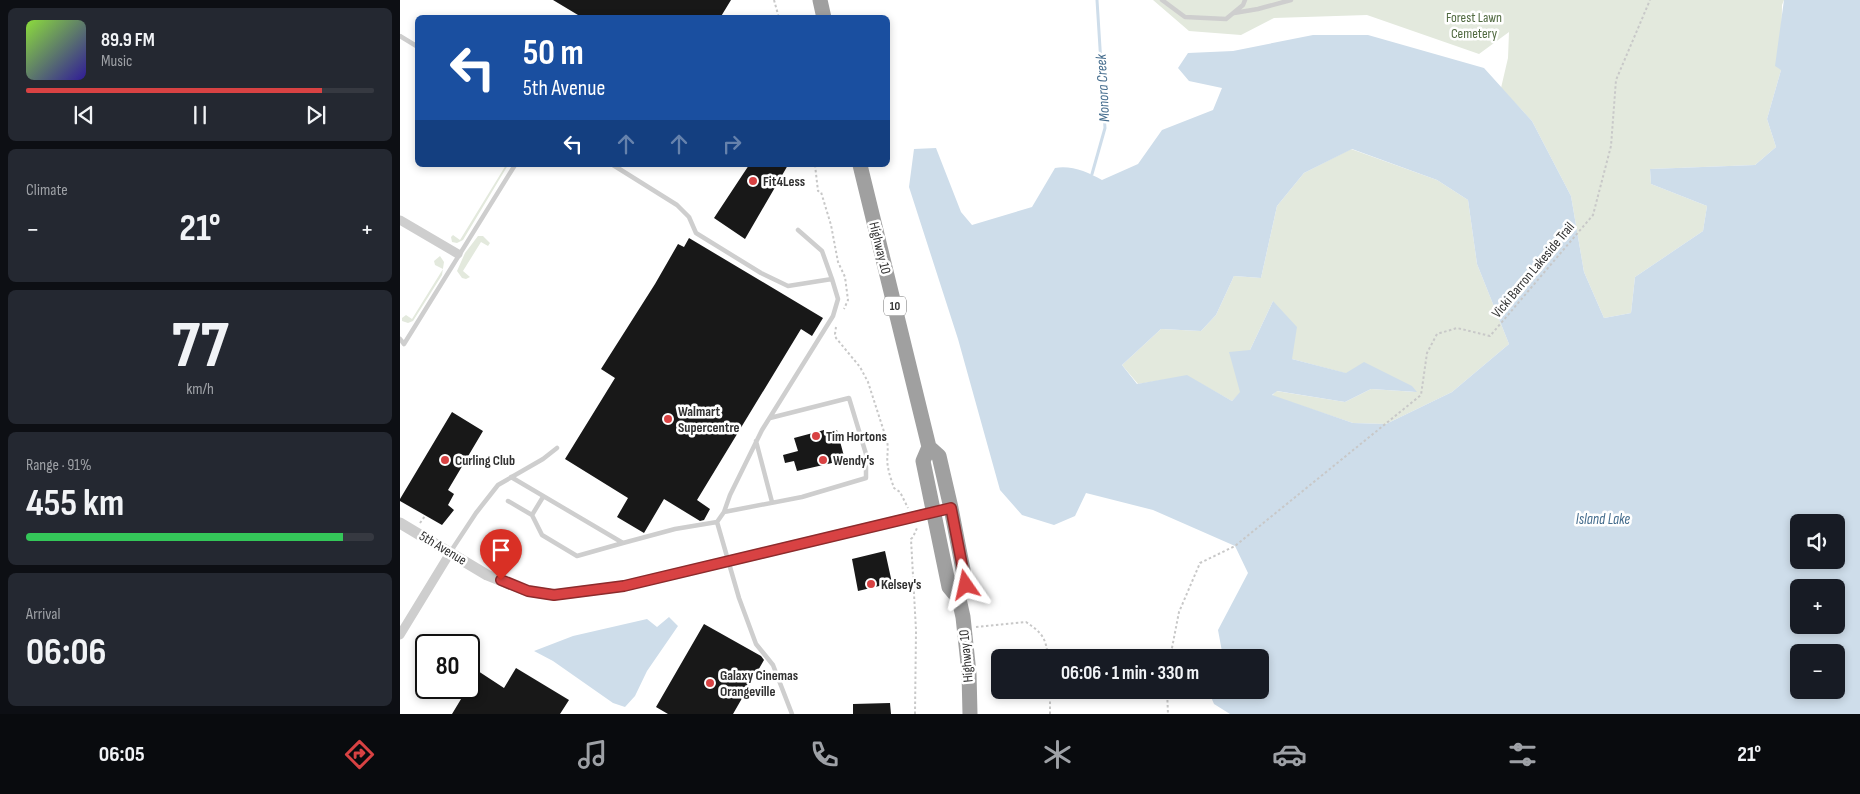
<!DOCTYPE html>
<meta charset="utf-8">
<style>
:root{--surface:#171b24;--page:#242831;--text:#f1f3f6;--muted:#9ea1a6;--line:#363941;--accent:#d84243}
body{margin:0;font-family:"Sofia Sans Condensed",sans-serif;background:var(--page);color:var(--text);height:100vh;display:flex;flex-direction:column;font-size:19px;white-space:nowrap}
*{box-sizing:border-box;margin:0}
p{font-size:16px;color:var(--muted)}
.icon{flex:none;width:28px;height:28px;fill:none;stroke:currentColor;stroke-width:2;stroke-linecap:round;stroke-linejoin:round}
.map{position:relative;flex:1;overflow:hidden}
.side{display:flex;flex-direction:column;gap:8px;padding:8px;background:#0d0f14;width:400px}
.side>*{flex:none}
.hud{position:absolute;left:15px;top:15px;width:475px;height:152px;border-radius:8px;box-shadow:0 2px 8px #0003;background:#1a4fa0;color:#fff;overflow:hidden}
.tools{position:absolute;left:1390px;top:514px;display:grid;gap:10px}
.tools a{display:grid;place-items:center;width:55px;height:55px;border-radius:8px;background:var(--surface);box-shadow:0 2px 8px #0003;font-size:25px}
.speed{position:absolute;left:15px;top:634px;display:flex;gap:10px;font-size:25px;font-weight:700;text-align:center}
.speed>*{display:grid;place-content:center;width:65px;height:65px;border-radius:50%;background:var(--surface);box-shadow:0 2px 8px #0003;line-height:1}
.speed .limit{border:2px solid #111;border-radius:8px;background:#fff;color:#111}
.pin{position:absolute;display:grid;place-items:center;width:42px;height:42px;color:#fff;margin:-51px -21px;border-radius:50% 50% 50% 0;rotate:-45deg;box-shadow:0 0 5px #0007}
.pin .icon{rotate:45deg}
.me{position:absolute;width:55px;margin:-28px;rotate:349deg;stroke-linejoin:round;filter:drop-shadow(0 0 4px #0008)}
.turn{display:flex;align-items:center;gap:18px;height:105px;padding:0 25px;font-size:22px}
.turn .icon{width:65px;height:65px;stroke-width:2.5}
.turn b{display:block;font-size:35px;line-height:42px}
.lanes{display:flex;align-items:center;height:48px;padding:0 25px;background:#0003;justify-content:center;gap:25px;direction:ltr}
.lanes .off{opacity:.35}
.big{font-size:38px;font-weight:700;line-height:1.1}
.side .tile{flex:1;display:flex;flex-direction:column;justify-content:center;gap:8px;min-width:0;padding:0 18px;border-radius:8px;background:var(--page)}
.side .dial{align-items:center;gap:0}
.dial b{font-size:65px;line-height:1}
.song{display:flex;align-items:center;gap:15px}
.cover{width:60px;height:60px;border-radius:8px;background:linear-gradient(135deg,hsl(90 70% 55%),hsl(250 70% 35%))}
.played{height:5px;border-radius:2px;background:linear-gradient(90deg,var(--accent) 85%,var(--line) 85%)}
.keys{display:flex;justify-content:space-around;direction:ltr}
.heat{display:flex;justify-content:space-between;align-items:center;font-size:28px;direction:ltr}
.charge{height:8px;border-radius:4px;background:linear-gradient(90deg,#34c759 91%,var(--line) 0)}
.trip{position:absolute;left:591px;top:649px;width:278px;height:50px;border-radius:8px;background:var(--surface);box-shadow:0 2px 8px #0003;font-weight:700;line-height:50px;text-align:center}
.tabs{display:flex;height:80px;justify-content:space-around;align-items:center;background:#090b0e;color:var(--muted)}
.tabs .icon{width:35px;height:35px}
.tabs .selected{color:var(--accent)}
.tabs b{font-size:22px;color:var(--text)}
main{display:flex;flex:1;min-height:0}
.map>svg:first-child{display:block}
.green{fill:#e3e9dd}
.water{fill:#ceddea;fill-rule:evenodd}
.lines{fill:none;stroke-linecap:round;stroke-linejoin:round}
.stream{stroke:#ceddea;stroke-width:3}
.building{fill:#181818}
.path{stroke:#c8c8c8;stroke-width:2;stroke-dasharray:2.5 2.5;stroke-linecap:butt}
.service{stroke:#cecece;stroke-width:4.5}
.minor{stroke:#cecece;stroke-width:9}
.tertiary{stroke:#cecece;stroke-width:11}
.trunk{stroke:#a0a0a0;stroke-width:15}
.route-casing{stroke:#8c2b2c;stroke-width:12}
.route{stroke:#d84243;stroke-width:9}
.poi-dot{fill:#d84243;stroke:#fff;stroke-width:2}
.labels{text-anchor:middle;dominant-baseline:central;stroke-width:5;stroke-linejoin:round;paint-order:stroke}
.shield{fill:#fff;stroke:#6f6f6f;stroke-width:1}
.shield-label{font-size:12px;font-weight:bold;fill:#313131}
.park-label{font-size:14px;fill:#516a41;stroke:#fff}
.poi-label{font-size:14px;font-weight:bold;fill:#313131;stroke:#fff;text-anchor:start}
.street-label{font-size:14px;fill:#313131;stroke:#fff}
.water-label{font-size:15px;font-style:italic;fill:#446c8d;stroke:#fff}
</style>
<main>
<section class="side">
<div class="tile">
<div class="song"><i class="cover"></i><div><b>89.9 FM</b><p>Music</p></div></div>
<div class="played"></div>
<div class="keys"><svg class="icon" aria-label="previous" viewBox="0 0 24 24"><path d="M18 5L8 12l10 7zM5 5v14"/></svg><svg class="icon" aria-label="pause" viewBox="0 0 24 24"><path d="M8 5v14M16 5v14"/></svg><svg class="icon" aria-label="next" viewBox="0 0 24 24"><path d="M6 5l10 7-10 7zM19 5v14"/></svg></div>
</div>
<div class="tile"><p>Climate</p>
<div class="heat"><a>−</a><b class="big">21°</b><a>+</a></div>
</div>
<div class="tile dial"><b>77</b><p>km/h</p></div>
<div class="tile"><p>Range · 91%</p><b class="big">455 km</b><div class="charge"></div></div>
<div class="tile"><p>Arrival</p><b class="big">06:06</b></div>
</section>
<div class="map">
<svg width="1460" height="714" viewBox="0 0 1460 714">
<rect width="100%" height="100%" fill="#fff"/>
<path class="green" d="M 753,0 L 1384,0 L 1382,5 L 1381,70 L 1367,119 L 1376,147 L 1355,165 L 1250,169 L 1251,184 L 1307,206 L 1303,231 L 1235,277 L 1231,313 L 1204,318 L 1184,272 L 1171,196 L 1132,121 L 1101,88 L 1108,58 L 1109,32 L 1079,54 L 967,15 L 874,18 L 841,35 L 789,31 Z
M 951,149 L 1037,180 L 1068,200 L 1077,264 L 1109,344 L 1052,392 L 986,424 L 953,423 L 872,396 L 876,391 L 945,402 L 971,389 L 1016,392 L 892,359 L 873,301 L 850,350 L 840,393 L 832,401 L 787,376 L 738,384 L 722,365 L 761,329 L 801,331 L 816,315 L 834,276 L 861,278 L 877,206 L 904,173 Z
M 106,165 L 108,165 L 63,240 L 57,243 L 52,242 L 51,237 L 53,235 L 60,240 Z
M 78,236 L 83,236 L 90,243 L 88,246 L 81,242 L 63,271 L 70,277 L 66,279 L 62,278 L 57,271 L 65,253 Z
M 40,256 L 44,262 L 42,275 L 13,321 L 8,323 L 2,321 L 2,318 L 6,315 L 12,319 L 43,269 L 35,265 L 34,261 Z"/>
<path class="water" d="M 1384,0 L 1460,0 L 1460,714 L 830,714 L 814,704 L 808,690 L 860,690 L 860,658 L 823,657 L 818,630 L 848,573 L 835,546 L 753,510 L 686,493 L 675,516 L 654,525 L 622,515 L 600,490 L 558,339 L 509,187 L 514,149 L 536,148 L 561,212 L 572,225 L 632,207 L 655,168 C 671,165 688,172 702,180 L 738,164 L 762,130 L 813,110 L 822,88 L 789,81 L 778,68 L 788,53 L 833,51 L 913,35 L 968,35 L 1084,68 L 1132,121 L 1171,196 L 1184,272 L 1204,318 L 1231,313 L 1235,277 L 1303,231 L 1307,206 L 1251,184 L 1250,169 L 1355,165 L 1376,147 L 1367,119 L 1381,70 L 1375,66 ZM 952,149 L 1037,180 L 1068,200 L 1077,264 L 1109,344 L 1052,392 L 986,424 L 953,423 L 872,395 L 877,391 L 945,402 L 971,389 L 1017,392 L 1012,386 L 964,362 L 946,373 L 892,359 L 897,327 L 873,301 L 850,350 L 829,352 L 840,392 L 832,401 L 787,375 L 737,384 L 722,365 L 761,329 L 801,331 L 816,315 L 834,276 L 861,278 L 877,206 L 904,173 ZM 1399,522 L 1436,522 L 1436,560 L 1399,560 ZM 1399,588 L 1436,588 L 1436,625 L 1399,625 ZM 1399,652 L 1436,652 L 1436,690 L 1399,690 Z
M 269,617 L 278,626 L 247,671 L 235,696 L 225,707 L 213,703 L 153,661 L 134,651 L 173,636 L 247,619 L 257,627 Z"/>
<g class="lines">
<path class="stream" d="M 692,174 L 705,128 L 697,0"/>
</g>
<path class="building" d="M 153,0 L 331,0 L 320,18 L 183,18 Z
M 349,165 L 388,165 L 345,239 L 314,218 Z
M 289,238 L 423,318 L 412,336 L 401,329 L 297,500 L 310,509 L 304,520 L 300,521 L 264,499 L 244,533 L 217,517 L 228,498 L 165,459 L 215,378 L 201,369 L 255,284 L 278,244 L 284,247 Z
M 52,412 L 83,431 L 48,490 L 54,494 L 48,505 L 54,510 L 42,525 L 0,501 L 0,499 Z
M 424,430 L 424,432 L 437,430 L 445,460 L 397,471 L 394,461 L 385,463 L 383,455 L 398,451 L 394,438 Z
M 485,551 L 492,583 L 458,591 L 452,559 Z
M 304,624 L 361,656 L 364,660 L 333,714 L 268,714 L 256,707 Z
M 116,668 L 169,700 L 160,714 L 52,714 L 78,671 L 104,688 Z
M 490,703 L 491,714 L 453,714 L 453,704 Z"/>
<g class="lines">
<path class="path" d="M 374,0 L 379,18
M 415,165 L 418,191 L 421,192 L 431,225 L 438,262 L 445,277 L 448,300 L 444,309
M 436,327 L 435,334 L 436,338 L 460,367 L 468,382 L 487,441 C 489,450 486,458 488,467 C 489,474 492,482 494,488 L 500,492 L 508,508
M 20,523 L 25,516
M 576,627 L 626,622 C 642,633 646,637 648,658
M 770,658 L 779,612 L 800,563 L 835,546 L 1021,395 L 1027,353 L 1037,334 L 1057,328 L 1090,336 L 1193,215 L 1211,146 L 1216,80 L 1250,0
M 767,690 L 768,714
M 515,714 L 516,630 L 511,539 L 513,537 L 517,528
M 650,714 L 650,690"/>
<path class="service" d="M 762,0 L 785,17 L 826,19 L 843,5 L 845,0
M 834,13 L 858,9 L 891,0
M 0,36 L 18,47
M 213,165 L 277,205 L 289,217 L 296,233 L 361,273 L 388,286 L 432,279 L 438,299 L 433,316 L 362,430 L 330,495 L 324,512 L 317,522 L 339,598 L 356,644 L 373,665 L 392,714
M 398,230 L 422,251 L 432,279
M 0,339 L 4,344 L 115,165
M 356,441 L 372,502
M 108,501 L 132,515 L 142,535 L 177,556 L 223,543 L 111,477
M 324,512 L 402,497 L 466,478 L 466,454 L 449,398 L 370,418
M 132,515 L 143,497
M 223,543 L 275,529 L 317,522
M 51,551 L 76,513 L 98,485 L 143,459 L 157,448"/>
<path class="minor" d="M 0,220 L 58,254
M 0,635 L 50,553"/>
<path class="tertiary" d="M 0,523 L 87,575 L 128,591 L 154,595 L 224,586 L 551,508"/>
<path class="trunk" d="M 420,0 L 424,18
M 460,165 L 529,447 L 539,456 L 551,508 L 566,585 L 559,599
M 529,447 L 523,461 L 549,587 L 559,599 L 563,617 L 569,673 L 570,714"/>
</g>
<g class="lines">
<g class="route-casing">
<path id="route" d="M 101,580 L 128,591 L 154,595 L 224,586 L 551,508 L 566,585"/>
</g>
<use href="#route" class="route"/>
</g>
<g class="poi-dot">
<circle cx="353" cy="181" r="5"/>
<circle cx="268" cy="419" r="5"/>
<circle cx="416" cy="436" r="5"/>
<circle cx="45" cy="460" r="5"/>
<circle cx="423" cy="460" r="5"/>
<circle cx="471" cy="584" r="5"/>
<circle cx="310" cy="683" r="5"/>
</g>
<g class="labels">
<rect class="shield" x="484" y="296.5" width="22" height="19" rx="4"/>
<g class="shield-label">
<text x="495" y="306">10</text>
</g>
<g class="park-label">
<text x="1074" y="17">Forest Lawn<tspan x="1074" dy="16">Cemetery</tspan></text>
</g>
<g class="poi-label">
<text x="363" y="181">Fit4Less</text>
<text x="278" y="411">Walmart<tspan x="278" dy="16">Supercentre</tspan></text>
<text x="426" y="436">Tim Hortons</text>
<text x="55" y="460">Curling Club</text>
<text x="433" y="460">Wendy's</text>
<text x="481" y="584">Kelsey's</text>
<text x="320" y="675">Galaxy Cinemas<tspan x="320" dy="16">Orangeville</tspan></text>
</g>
<g class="street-label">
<text transform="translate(480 248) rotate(76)">Highway 10</text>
<text transform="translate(1133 270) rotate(-50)">Vicki Barron Lakeside Trail</text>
<text transform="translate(43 548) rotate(31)">5th Avenue</text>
<text transform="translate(566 656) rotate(-95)">Highway 10</text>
</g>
<g class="water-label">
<text transform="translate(703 88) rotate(-93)">Monora Creek</text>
<text x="1203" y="519">Island Lake</text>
</g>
</g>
</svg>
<div class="tools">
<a><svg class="icon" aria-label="sound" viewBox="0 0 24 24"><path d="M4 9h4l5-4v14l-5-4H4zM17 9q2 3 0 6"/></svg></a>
<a>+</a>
<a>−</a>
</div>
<div class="speed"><div class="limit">80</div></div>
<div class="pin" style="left:101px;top:580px;background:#d93025"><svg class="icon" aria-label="arrive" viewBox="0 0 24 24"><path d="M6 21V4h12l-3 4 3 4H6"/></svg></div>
<svg class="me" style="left:566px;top:585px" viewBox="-20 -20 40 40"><path d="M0-17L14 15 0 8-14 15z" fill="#d84243" stroke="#fff" stroke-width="4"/></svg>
<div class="trip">06:06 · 1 min · 330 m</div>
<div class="hud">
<div class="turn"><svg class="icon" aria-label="left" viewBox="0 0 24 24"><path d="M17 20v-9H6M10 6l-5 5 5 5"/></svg><div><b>50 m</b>5th Avenue</div></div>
<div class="lanes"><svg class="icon" aria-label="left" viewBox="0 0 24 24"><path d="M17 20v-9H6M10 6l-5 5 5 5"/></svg><svg class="icon off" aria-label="ahead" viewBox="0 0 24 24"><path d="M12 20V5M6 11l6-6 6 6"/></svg><svg class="icon off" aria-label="ahead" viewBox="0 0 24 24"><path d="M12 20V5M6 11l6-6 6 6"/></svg><svg class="icon off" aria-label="right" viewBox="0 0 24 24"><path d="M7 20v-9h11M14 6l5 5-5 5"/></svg></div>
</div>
</div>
</main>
<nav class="tabs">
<b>06:05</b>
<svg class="icon selected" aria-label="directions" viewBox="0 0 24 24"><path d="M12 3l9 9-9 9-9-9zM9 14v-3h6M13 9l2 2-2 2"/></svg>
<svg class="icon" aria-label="music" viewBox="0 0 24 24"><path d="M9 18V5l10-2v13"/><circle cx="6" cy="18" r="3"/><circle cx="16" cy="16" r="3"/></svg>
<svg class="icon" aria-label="phone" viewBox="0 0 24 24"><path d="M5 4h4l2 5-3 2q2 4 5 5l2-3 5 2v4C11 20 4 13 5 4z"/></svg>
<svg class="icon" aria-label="climate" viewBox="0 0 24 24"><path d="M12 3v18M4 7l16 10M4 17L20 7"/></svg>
<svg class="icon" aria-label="car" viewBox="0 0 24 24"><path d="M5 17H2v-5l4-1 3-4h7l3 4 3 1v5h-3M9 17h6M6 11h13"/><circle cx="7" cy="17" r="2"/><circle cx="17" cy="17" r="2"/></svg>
<svg class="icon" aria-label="filters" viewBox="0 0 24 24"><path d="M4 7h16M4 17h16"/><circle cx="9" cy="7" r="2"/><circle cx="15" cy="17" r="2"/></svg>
<b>21°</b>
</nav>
